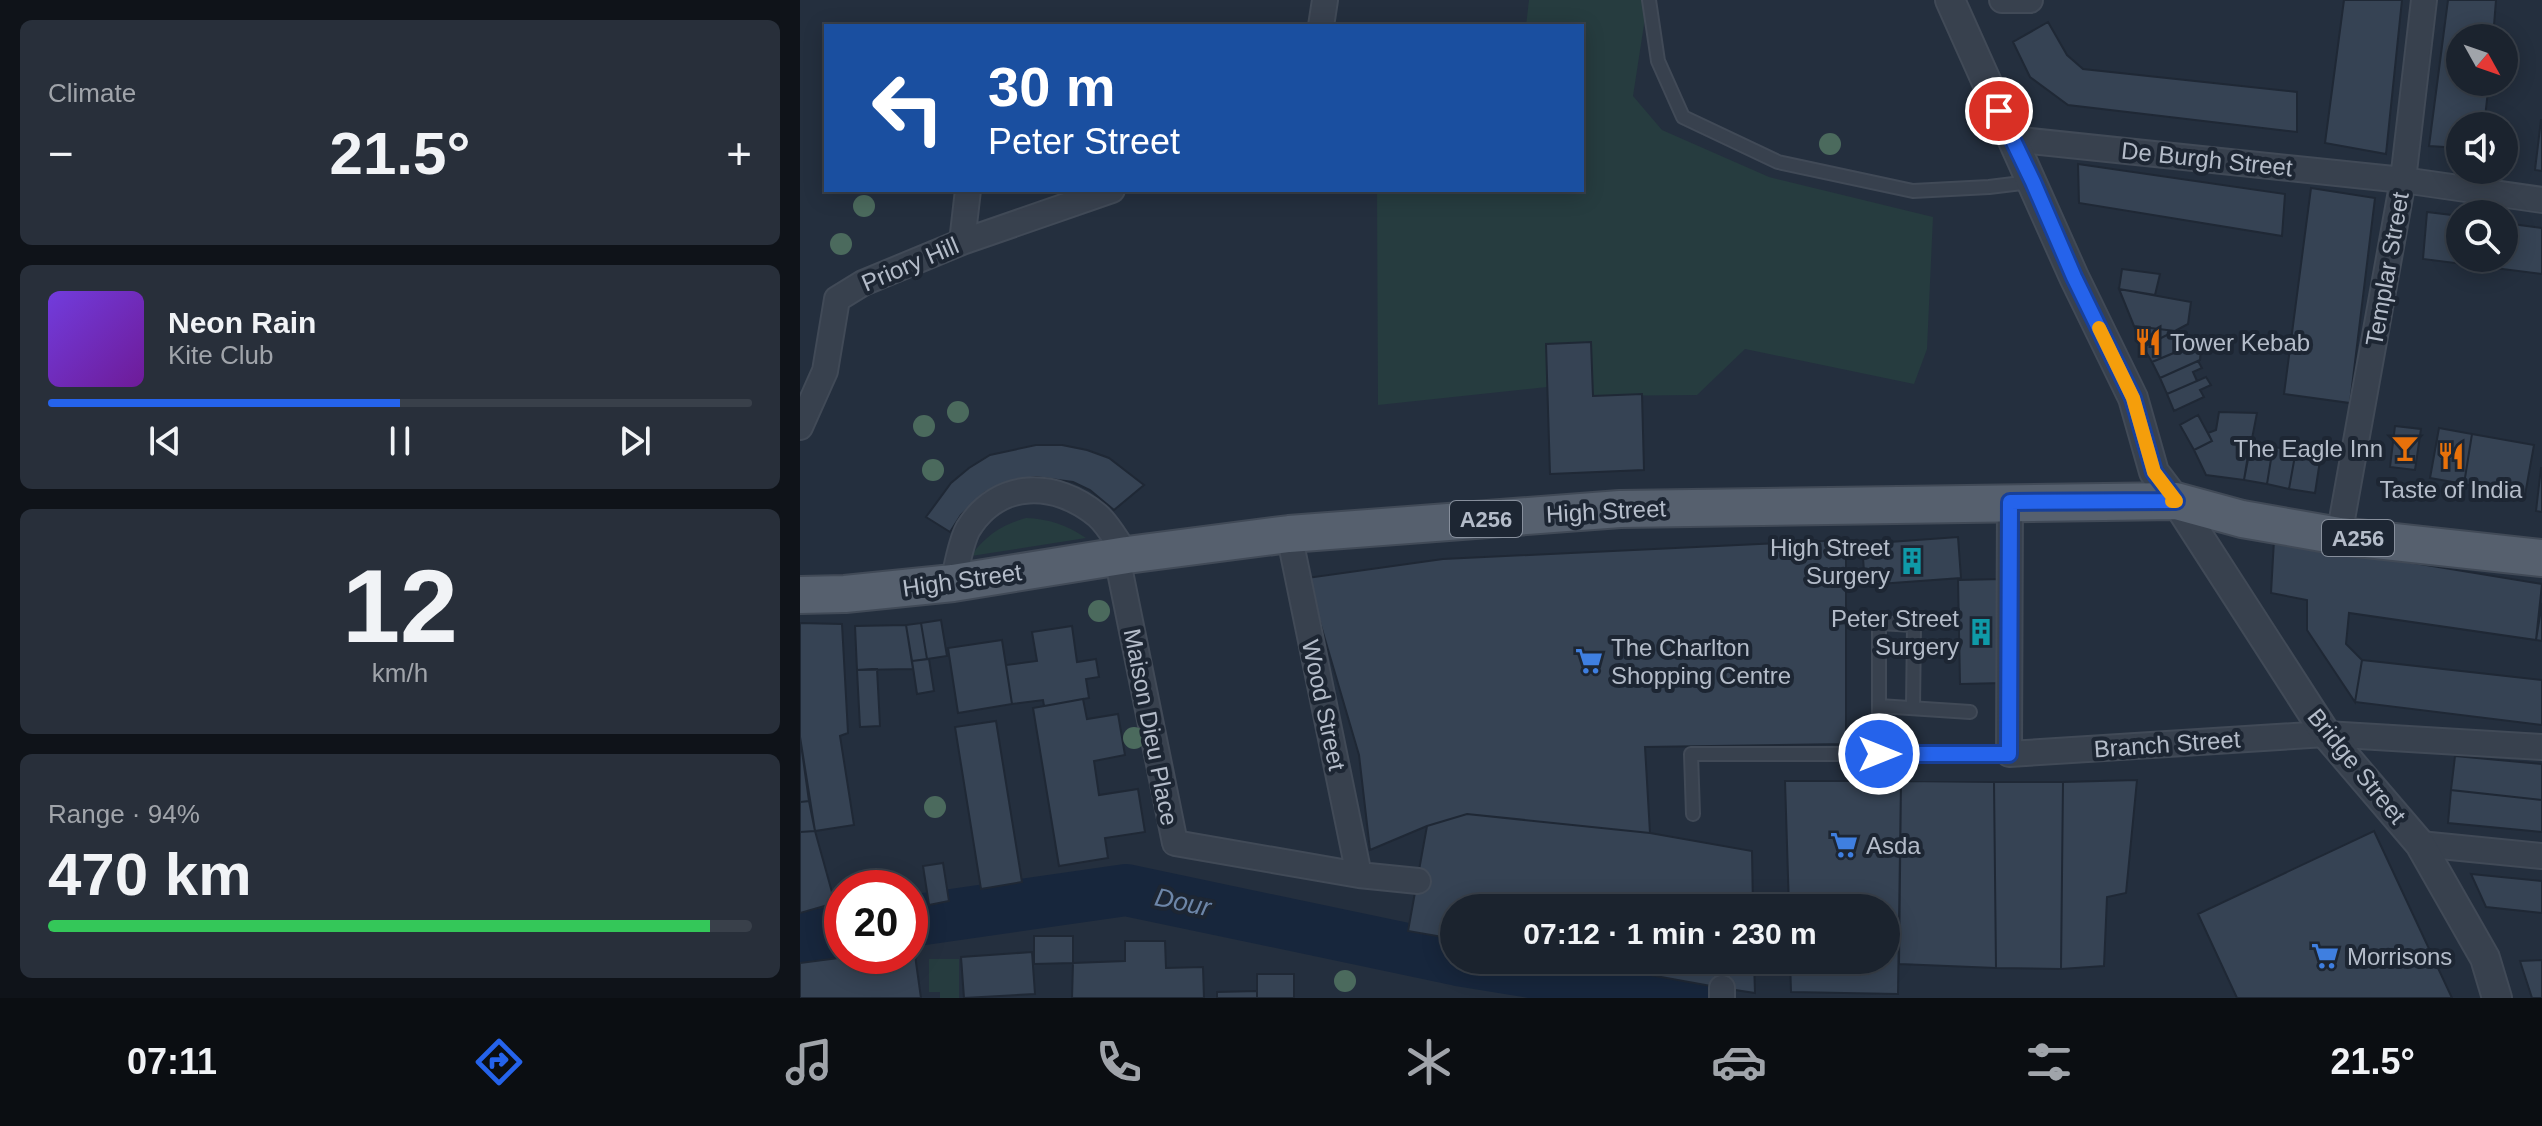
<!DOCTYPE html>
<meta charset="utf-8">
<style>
:root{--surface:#1b232e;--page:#282f3a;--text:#f1f3f6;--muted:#a0a4aa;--line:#39404a;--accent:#2563eb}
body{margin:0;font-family:Arial,sans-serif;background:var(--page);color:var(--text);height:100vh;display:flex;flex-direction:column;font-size:30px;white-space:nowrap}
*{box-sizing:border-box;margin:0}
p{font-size:26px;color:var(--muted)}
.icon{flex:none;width:44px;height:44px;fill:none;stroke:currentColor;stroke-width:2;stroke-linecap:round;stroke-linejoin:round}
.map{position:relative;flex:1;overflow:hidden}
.details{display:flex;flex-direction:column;gap:20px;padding:20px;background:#0f1319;width:800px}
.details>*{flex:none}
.hud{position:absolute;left:24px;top:24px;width:760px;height:168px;border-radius:0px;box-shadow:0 4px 20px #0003,0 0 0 2px var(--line);background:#1a4fa0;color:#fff;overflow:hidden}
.needle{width:52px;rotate:130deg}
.controls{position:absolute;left:1646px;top:24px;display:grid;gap:16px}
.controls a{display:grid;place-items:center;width:72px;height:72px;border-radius:50%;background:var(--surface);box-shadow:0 4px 20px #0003,0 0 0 2px var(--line);font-size:40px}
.speed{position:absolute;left:24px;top:870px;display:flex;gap:16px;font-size:40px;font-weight:700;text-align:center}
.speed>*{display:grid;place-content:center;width:104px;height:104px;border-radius:50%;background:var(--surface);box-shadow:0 4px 20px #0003,0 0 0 2px var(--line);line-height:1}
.speed .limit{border:12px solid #d22;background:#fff;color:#111}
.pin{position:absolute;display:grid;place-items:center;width:68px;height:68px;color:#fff;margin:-34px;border:4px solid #fff;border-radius:50%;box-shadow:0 2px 8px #0007}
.me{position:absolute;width:88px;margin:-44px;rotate:90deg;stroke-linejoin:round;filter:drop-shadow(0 0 6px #0008)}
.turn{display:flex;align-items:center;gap:28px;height:168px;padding:0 32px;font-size:36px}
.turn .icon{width:104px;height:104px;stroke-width:2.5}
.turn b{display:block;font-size:56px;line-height:68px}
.big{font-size:60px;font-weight:700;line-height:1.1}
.details .widget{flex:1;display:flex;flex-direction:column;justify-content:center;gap:12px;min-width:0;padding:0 28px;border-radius:12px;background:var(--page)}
.details .dial{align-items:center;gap:0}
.dial b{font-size:104px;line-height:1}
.song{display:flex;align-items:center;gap:24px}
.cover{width:96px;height:96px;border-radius:12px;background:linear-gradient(135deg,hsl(260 70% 55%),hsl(280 70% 35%))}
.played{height:8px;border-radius:4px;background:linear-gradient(90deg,var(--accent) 50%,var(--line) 50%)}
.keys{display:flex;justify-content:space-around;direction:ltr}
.heat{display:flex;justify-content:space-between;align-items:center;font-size:44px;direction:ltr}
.charge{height:12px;border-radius:6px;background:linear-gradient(90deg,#34c759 94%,var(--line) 0)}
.trip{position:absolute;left:640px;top:894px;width:460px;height:80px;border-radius:40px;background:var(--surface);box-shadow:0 4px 20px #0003,0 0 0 2px var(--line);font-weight:700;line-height:80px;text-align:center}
.menu{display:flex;height:128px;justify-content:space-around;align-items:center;background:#0b0e12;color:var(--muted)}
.menu .icon{width:56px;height:56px}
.menu .on{color:var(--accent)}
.menu b{font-size:36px;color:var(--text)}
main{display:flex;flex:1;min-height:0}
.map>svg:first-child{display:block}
.green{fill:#263c3f}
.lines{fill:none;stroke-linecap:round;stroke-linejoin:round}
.river{stroke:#17263c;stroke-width:52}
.building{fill:#364354;stroke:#1f2835;stroke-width:2}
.service-casing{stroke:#414a57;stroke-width:16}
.minor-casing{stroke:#414a57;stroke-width:28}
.tertiary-casing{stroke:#414a57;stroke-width:32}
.primary-casing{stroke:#414a57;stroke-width:40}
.service{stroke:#38414e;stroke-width:12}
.minor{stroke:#38414e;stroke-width:24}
.tertiary{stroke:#38414e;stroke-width:28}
.primary{stroke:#56606e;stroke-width:36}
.tree{fill:#4b6a5d}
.route-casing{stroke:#184099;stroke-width:20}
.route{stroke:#2563eb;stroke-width:14}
.slow{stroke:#f59e0b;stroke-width:14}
.labels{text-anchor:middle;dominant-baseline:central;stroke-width:8;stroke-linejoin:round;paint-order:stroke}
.shield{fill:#1d2633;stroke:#878f9c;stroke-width:2}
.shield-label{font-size:22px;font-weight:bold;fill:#b4bcc9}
.street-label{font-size:24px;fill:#b4bcc9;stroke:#1d2633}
.poi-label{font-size:24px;fill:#b4bcc9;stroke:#1d2633;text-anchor:start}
.water-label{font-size:26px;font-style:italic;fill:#6d86a8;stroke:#1d2633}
</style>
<main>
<section class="details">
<div class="widget"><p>Climate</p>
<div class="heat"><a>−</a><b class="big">21.5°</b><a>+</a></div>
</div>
<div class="widget">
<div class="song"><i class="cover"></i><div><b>Neon Rain</b><p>Kite Club</p></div></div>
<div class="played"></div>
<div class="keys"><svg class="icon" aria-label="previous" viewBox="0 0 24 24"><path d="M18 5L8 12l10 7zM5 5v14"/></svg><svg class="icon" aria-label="pause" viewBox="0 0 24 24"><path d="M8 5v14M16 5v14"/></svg><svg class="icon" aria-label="next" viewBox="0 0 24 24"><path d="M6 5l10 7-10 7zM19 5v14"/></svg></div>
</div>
<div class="widget dial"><b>12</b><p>km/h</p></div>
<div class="widget"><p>Range · 94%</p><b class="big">470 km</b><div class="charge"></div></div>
</section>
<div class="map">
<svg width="1742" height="998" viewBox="0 0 1742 998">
<rect width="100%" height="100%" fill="#242f3e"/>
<path class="green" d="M 729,0 L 842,0 L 845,18 L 833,96 L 862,130 L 969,177 L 1133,217 L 1127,349 L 1114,384 L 945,349 L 897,395 L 793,396 L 791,343 L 746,344 L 747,387 L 578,405 L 577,190 L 782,190 L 782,26 L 726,26 Z
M 226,518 C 249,519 267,525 286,538 L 171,556 C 186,535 202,525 226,518 Z
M 129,959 L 159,959 L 159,998 L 140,998 L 140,992 L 129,992 Z"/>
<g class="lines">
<path class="river" d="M 110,921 L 326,890 L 654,959
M 0,941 L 13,936 L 42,931
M 658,960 L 888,998"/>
</g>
<path class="building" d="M 1544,0 L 1602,0 L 1586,154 L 1525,143 Z
M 1648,0 L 1696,0 L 1693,38 L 1660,38 L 1660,82 L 1689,82 L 1684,126 L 1660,126 L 1660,148 L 1629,146 Z
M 1248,22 L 1267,55 L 1283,69 L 1497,92 L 1497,132 L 1268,105 L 1230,77 L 1213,42 Z
M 1741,120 L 1742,120 L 1742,171 L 1735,170 Z
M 1278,164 L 1485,194 L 1482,236 L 1279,203 Z
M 1511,188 L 1575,198 L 1550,403 L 1484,394 Z
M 1627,212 L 1660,216 L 1660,258 L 1704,258 L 1704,223 L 1742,228 L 1742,274 L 1623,259 Z
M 1322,269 L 1360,274 L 1355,295 L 1319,289 Z
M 1319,289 L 1391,302 L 1388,324 L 1375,331 L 1334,326 Z
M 1334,326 L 1375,331 L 1343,347 Z
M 1375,331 L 1383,349 L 1352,362 L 1343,347 Z
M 791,342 L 793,396 L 842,394 L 844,470 L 750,474 L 746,344 Z
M 1401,347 L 1400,360 L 1360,378 L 1352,362 L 1386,348 L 1388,353 Z
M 1398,361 L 1402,368 L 1393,372 L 1397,381 L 1367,394 L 1360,378 Z
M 1406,377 L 1411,385 L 1400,390 L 1404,397 L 1374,411 L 1367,394 Z
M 1419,412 L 1457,413 L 1444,480 L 1406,475 L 1394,450 L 1412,441 L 1408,433 L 1416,430 Z
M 1398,415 L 1412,441 L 1394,450 L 1380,425 Z
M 1595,426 L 1621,429 L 1615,470 L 1590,467 Z
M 1639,428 L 1672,434 L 1664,484 L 1630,478 Z
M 1672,434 L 1734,445 L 1725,495 L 1664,484 Z
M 1450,443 L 1473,447 L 1467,484 L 1444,480 Z
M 236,445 L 262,445 L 287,450 L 309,458 L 344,485 L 314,510 L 290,490 L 273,482 L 235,477 L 200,485 L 184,493 L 161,515 L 150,532 L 126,517 L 151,483 L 169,468 L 190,455 Z
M 1473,447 L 1496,450 L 1489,489 L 1467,484 Z
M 1496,450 L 1521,454 L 1515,493 L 1489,489 Z
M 1741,468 L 1742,468 L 1742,512 L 1736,511 Z
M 1158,537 L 1161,578 L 1065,585 L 1062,544 Z
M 1046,540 L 1046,744 L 845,747 L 850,833 L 667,814 L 627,826 L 570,850 L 559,755 L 507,578 L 643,559 Z
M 1474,540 L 1742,584 L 1736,640 L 1549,613 L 1546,644 L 1562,660 L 1555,702 L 1507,630 L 1507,600 L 1471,593 Z
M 1202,579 L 1204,683 L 1160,684 L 1158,580 Z
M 1742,603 L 1742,641 L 1736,640 Z
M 141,620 L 147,656 L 127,659 L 121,623 Z
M 0,623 L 42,624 L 48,733 L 40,736 L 54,825 L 15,831 L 0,737 Z
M 121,623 L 127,659 L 112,661 L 106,625 Z
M 106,625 L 113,669 L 57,670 L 55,626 Z
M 272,626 L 277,662 L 296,659 L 299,677 L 286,679 L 289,698 L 244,706 L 243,700 L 212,704 L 206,665 L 237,661 L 232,632 Z
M 202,640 L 212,704 L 158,713 L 148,648 Z
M 129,659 L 134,691 L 117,694 L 112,661 Z
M 1562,660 L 1742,680 L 1742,725 L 1555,702 Z
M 77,669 L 80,726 L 60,727 L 57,670 Z
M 283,699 L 287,719 L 318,714 L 325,755 L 294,761 L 299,795 L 338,789 L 345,832 L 305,838 L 308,858 L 259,866 L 233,708 Z
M 196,721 L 222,882 L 181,889 L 155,727 Z
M 0,737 L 9,801 L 0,802 Z
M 1655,756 L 1742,764 L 1742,800 L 1651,790 Z
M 1337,780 L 1326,893 L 1307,897 L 1304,966 L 1261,969 L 1263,782 Z
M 985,781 L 1101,781 L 1098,994 L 991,992 L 990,960 L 1086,960 L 1086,908 L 989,908 Z
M 1101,781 L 1194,782 L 1196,968 L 1099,964 Z
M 1194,782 L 1263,782 L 1261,969 L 1196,968 Z
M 1651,790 L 1742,800 L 1742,832 L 1648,823 Z
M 9,801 L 15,831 L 0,832 L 0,802 Z
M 667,814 L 850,833 L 952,851 L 953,908 L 654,908 L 654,939 L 608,931 L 627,826 Z
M 15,831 L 35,903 L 0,913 L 0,832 Z
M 1574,831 L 1652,998 L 1437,998 L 1398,914 Z
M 143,863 L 149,901 L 129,905 L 123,866 Z
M 1671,874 L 1742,881 L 1742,913 L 1686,907 Z
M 234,936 L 273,936 L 273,963 L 234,964 Z
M 325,941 L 365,941 L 366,968 L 403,967 L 404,998 L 272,998 L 273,963 L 325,961 Z
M 114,948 L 121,998 L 0,998 L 0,963 L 54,956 L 110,956 L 110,949 Z
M 232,952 L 235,994 L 164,998 L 161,957 Z
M 767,960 L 954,960 L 955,993 L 922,988 Z
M 1742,960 L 1742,998 L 1732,998 L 1720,961 Z
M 457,974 L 494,974 L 494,998 L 457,998 Z
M 457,991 L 457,998 L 417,998 L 417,992 Z"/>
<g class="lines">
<g class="service-casing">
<path id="service" d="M 849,0 L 858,61 L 883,117 L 978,162 L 1113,191 L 1189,187 L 1230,182
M 1079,706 L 1079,623 L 1114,625 L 1113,708
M 1079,754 L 1079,706 L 1170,712
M 893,814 L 891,754 L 1209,754"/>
</g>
<g class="minor-casing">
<path id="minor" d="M 1202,0 L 1230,0
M 521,26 L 525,0
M 1211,139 L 1603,180 L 1742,200
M 162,242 L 168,190
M 0,427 L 25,371 L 37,299 L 63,283 L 162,242 L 312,190
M 1210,502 L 1209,754 L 1526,734 L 1742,747
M 489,534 L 559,875
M 1539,536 L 1603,180 L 1624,0
M 317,557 L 375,843 L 559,875 L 618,881
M 153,583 C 157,567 160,544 168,529 C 199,479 256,481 297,515 C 309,525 317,542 327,555
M 1620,844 L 1742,856
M 922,998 L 922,988"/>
</g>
<g class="tertiary-casing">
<path id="tertiary" d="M 1150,0 L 1274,277 L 1333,398 L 1354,472 L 1376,501 L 1526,734 L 1620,844 L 1685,958 L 1697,998"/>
</g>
<g class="primary-casing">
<path id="primary" d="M 0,595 L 45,594 L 153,583 L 327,555 L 489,534 L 820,509 L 1376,501 L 1442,519 L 1539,536 L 1742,558"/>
</g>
<use href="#service" class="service"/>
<use href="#minor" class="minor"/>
<use href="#tertiary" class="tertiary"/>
<use href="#primary" class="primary"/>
</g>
<g class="tree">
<circle cx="1030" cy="144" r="11"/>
<circle cx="64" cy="206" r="11"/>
<circle cx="41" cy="244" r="11"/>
<circle cx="158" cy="412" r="11"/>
<circle cx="124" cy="426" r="11"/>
<circle cx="133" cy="470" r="11"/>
<circle cx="299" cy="611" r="11"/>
<circle cx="334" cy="738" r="11"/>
<circle cx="135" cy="807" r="11"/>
<circle cx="545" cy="981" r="11"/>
</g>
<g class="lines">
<g class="route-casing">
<path id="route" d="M 1079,754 L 1209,754 L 1210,502 L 1376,501 L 1354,472 L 1333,398 L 1274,277 L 1233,182 L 1199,111"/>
</g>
<use href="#route" class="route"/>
<path class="slow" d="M 1299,328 L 1333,398 L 1354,472 L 1376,501 L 1372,501"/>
</g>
<defs>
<g id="restaurant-bare" transform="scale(2.16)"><path d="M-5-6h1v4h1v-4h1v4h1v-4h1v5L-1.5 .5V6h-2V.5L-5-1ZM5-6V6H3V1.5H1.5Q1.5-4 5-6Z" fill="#e8710a" stroke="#1d2633" stroke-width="2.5" paint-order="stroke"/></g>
<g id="bar-bare" transform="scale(2.16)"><path d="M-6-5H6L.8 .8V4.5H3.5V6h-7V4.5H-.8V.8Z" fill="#e8710a" stroke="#1d2633" stroke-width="2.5" paint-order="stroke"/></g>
<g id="building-bare" transform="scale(2.16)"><path d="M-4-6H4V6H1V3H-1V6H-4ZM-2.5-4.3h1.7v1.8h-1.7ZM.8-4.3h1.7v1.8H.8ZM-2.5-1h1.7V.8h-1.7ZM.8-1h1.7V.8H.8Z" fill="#0f9aa8" stroke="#1d2633" stroke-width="2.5" paint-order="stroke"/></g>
<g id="supermarket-bare" transform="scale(2.16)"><path d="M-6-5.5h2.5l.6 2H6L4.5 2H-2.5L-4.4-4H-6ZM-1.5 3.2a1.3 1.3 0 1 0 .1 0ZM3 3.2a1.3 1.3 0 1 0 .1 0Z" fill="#3f7fe0" stroke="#1d2633" stroke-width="2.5" paint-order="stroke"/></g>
</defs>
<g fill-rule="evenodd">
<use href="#restaurant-bare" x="1348" y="342"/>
<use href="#bar-bare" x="1605" y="448"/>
<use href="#restaurant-bare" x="1651" y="456"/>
<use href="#building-bare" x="1112" y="561"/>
<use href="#building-bare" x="1181" y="632"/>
<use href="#supermarket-bare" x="789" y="661"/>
<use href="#supermarket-bare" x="1044" y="845"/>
<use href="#supermarket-bare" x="1525" y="956"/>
</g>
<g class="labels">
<g class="shield">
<rect x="650" y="501" width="72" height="36" rx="6"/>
<rect x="1522" y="520" width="72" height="36" rx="6"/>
</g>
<g class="shield-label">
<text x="686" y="519">A256</text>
<text x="1558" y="538">A256</text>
</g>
<g class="street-label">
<text transform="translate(1407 159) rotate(6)">De Burgh Street</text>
<text transform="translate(110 264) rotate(-23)">Priory Hill</text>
<text transform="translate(1587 269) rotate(-80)">Templar Street</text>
<text transform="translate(806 511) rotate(-3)">High Street</text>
<text transform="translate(162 580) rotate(-8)">High Street</text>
<text transform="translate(524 705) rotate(78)">Wood Street</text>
<text transform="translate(351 727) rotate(79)">Maison Dieu Place</text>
<text transform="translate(1367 744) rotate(-4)">Branch Street</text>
<text transform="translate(1557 766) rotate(51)">Bridge Street</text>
</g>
<g class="poi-label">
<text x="1370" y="342">Tower Kebab</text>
<text x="1583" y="448" text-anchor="end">The Eagle Inn</text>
<text x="1651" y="489" text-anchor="middle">Taste of India</text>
<text x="1090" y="547" text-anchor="end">High Street<tspan x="1090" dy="28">Surgery</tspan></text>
<text x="1159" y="618" text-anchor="end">Peter Street<tspan x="1159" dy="28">Surgery</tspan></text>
<text x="811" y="647">The Charlton<tspan x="811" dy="28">Shopping Centre</tspan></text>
<text x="1066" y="845">Asda</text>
<text x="1547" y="956">Morrisons</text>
</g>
<g class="water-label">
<text transform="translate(383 902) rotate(12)">Dour</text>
</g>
</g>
</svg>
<div class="controls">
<a><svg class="needle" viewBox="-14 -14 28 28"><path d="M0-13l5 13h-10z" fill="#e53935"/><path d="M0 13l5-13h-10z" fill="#a0a4aa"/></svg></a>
<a><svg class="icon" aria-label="sound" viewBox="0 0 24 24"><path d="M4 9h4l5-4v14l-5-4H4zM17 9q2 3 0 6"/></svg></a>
<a><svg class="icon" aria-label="search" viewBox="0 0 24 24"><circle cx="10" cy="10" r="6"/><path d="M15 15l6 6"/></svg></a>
</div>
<div class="speed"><div class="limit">20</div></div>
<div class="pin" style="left:1199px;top:111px;background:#d93025"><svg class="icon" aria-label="arrive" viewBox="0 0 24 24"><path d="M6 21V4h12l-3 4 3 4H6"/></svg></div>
<svg class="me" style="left:1079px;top:754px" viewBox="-20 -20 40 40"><circle r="17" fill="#2563eb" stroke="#fff" stroke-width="3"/><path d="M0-11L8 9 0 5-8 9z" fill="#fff"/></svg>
<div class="trip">07:12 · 1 min · 230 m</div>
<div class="hud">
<div class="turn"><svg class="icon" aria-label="left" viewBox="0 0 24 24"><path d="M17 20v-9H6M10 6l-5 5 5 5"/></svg><div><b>30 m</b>Peter Street</div></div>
</div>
</div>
</main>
<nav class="menu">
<b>07:11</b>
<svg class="icon on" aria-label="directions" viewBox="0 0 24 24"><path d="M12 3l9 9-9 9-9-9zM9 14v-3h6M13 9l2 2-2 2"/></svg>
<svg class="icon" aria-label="music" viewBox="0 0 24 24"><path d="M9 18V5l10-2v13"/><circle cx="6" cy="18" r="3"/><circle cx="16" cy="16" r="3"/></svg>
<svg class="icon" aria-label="phone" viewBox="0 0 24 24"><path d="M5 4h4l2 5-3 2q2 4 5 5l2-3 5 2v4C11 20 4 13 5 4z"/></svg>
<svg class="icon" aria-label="climate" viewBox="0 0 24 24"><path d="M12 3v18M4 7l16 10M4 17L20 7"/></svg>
<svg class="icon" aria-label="car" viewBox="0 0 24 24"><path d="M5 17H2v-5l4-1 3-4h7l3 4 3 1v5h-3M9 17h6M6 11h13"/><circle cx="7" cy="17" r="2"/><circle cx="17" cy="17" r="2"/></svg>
<svg class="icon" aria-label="filters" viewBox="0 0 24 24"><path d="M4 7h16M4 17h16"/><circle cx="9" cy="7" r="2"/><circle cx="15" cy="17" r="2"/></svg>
<b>21.5°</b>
</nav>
